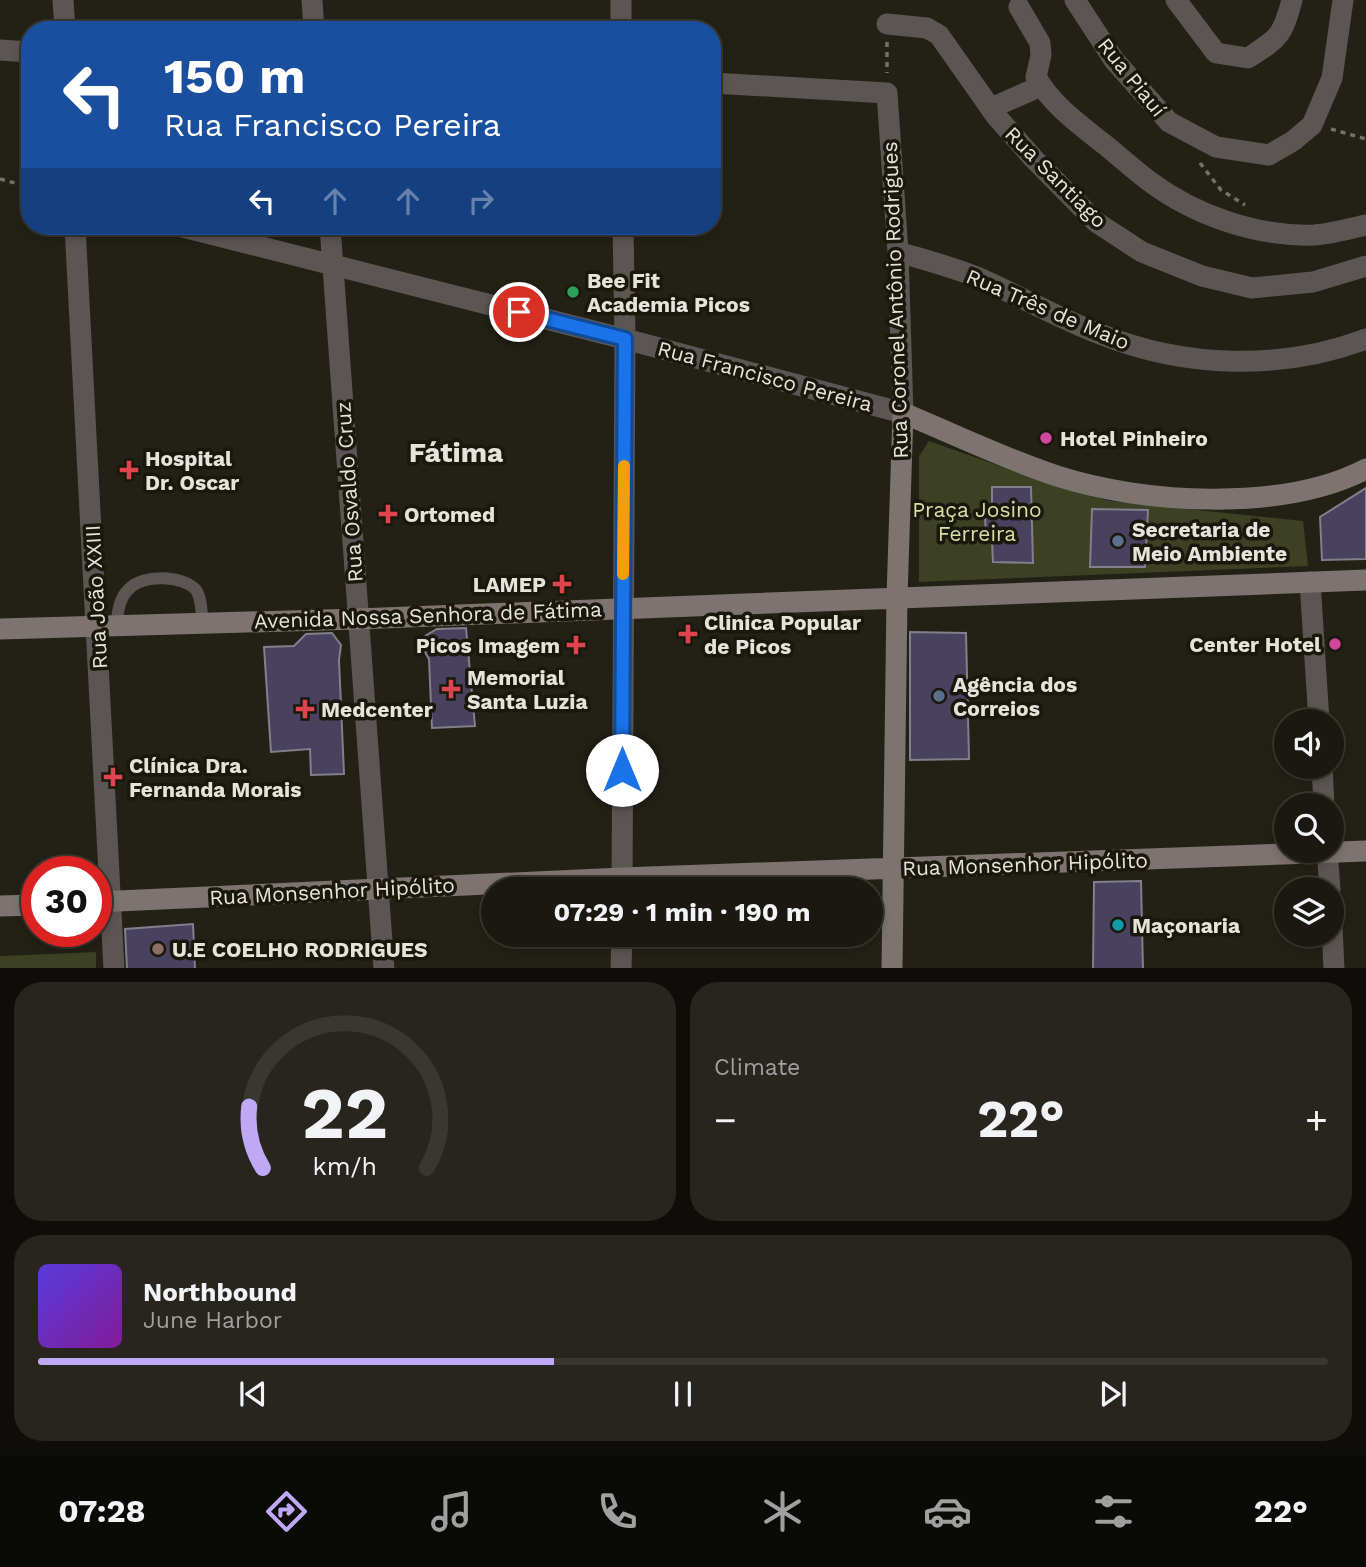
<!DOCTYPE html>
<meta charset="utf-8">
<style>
:root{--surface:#1a1810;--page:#27251e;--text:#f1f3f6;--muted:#9fa09f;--line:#383730;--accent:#bfa9f4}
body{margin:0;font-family:"Work Sans",sans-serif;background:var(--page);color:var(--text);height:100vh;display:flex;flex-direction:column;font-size:26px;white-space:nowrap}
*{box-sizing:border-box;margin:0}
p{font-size:23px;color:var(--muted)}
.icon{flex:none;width:38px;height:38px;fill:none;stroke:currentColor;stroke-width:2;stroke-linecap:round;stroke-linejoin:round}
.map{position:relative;height:968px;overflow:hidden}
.drawer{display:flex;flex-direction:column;gap:14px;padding:14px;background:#0e0d09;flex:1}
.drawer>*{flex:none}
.guide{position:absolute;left:21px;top:21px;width:700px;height:214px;border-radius:28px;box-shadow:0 4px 10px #0003,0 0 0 2px var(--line);background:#1a4fa0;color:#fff;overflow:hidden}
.controls{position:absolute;left:1274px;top:709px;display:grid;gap:14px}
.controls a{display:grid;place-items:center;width:70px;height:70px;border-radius:50%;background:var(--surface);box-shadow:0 4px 10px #0003,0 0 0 2px var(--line);font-size:35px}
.speed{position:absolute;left:21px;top:856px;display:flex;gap:14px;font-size:35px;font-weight:700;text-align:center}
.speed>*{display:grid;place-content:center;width:91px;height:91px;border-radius:50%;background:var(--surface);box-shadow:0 4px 10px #0003,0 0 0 2px var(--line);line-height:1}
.speed .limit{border:10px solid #d22;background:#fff;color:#111}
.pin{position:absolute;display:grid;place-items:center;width:60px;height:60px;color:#fff;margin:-30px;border:4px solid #fff;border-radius:50%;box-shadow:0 2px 7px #0007}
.me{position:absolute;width:77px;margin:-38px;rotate:0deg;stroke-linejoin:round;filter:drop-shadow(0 0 5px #0008)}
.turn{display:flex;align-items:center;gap:24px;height:147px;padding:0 28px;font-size:32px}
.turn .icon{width:91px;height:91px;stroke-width:2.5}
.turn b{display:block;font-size:49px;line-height:60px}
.lanes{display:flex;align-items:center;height:66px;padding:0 28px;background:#0003;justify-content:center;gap:35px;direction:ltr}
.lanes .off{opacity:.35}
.big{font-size:52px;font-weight:700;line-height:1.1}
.drawer .card{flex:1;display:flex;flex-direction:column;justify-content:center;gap:10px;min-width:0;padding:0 24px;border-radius:28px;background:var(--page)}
.drawer .dial{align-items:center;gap:0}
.dial svg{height:182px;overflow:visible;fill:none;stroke:var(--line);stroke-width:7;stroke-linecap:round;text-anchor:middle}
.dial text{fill:var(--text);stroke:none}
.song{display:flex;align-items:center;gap:21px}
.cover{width:84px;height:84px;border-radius:10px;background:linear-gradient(135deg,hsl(250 70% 55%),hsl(290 70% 35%))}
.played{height:7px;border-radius:4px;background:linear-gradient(90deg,var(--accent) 40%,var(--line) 40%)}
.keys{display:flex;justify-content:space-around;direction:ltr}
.heat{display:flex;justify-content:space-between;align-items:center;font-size:38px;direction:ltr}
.drawer .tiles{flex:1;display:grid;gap:14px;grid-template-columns:1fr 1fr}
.card:last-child{grid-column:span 2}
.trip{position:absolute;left:481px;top:877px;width:402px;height:70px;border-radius:35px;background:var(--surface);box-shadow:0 4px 10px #0003,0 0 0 2px var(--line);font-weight:700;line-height:70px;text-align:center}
.tab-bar{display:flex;height:112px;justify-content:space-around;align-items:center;background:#0a0a06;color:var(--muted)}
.tab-bar .icon{width:49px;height:49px}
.tab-bar .selected{color:var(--accent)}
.tab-bar b{font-size:32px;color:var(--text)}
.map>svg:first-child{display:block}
.green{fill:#3c4124}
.building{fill:#48425f;stroke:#827f8c;stroke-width:2}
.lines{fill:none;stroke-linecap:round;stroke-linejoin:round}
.path{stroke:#747169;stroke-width:3.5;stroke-dasharray:5 5;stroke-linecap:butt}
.lane{stroke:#5b5553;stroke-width:12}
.street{stroke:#5b5553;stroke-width:21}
.secondary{stroke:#7d7370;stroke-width:21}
.route-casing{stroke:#114b97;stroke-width:18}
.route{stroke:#1a73e8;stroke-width:12}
.slow{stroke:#f59e0b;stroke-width:12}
.leisure-dot{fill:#2e9e5b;stroke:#1a170d;stroke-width:2.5}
.hotel-dot{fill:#d1479c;stroke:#1a170d;stroke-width:2.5}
.health-dot{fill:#e0444e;stroke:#1a170d;stroke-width:2.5}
.service-dot{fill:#5c6f8a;stroke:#1a170d;stroke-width:2.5}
.culture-dot{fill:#0f9aa8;stroke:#1a170d;stroke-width:2.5}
.education-dot{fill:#8d6e63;stroke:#1a170d;stroke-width:2.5}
.labels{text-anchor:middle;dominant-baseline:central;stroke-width:7;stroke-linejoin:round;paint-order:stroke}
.street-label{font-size:21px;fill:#e6e3dd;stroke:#1a170d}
.poi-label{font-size:21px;font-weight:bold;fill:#e6e3dd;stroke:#1a170d;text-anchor:start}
.park-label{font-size:21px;fill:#d5e0a4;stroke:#1a170d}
.district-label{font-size:28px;font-weight:bold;fill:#e6e3dd;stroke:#1a170d}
</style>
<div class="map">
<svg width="1366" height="969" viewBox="0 0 1366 969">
<rect width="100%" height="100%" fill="#232016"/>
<path class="green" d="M 929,441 L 1065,489 L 1110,501 L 1303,521 L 1308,566 L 919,582 L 919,456 Z
M 96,952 L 96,968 L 0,968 L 0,956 Z"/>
<path class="building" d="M 992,487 L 1031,487 L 1033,563 L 993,562 L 992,541 L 986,541 L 985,515 L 992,515 Z
M 1366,488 L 1366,559 L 1322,560 L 1320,517 Z
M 1092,509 L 1148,510 L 1145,567 L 1090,567 Z
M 466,628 L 475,726 L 432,728 L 429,659 L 420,643 L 425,636 L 437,629 Z
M 910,632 L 966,633 L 969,759 L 910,760 Z
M 332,633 L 341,645 L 339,660 L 344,774 L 311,775 L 310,749 L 271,752 L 264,647 L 294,646 L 306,634 Z
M 1141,881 L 1143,969 L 1093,969 L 1094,882 Z
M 193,924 L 195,969 L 127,969 L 125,929 Z"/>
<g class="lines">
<path class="path" d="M 887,42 L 887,73
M 1331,129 L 1366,139
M 1200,163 L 1221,190 L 1245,205
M 0,179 L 30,187"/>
<path class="lane" d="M 116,625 C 118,612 119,598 129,589 C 142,574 183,575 196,590 C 202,598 201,613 203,623"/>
<path class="street" d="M 63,0 L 65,30
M 312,0 L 314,30
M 1075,0 L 1114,60 L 1169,122 L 1216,147 L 1269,155 L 1293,141 L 1312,125 L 1332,78 L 1343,0
M 1176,0 L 1216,53 L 1248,58 C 1279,38 1282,37 1292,0
M 1019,7 L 1040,43 L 1041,55 L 1036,77 C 1052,105 1079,124 1104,144 C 1119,156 1134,170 1149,181 C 1194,215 1257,237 1314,235 C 1331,234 1349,229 1366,225
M 887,24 L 927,28 L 939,35 L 996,116 L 1033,158 L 1096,222 L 1142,252 L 1202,276 L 1252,288 L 1313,282 L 1366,266
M 621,30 L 621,0
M 0,50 L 30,52
M 991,108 L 1041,86
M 75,226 L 114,969
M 179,226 L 625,339 L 903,413 L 898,252 L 887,93 L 712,83
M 330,226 L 384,969
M 898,252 C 925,260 953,267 979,278 C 1020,296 1058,318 1100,334 C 1185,368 1280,371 1366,339
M 1310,582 L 1319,721
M 1322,766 L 1324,805
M 1327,850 L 1330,889
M 622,889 L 625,339 L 623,226
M 1332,926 L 1334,969
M 621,969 L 622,934"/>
<path class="secondary" d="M 0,629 L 357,619 L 1366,580
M 96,902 L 622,878 L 1366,851
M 0,906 L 37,905
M 892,969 L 897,597 L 903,413 C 954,434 1005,459 1057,476 C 1144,504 1283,512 1366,469"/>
</g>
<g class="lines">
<g class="route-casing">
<path id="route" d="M 519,312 L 625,339 L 622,770"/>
</g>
<use href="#route" class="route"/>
<path class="slow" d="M 623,574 L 624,466"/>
</g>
<circle class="leisure-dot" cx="573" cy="292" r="7"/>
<g class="hotel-dot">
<circle cx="1046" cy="438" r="7"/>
<circle cx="1335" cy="644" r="7"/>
</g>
<g class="health-dot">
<path d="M125.5 459.5h7v7h7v7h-7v7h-7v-7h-7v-7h7z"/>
<path d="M384.5 503.5h7v7h7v7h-7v7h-7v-7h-7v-7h7z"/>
<path d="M558.5 573.5h7v7h7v7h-7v7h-7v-7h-7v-7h7z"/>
<path d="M684.5 623.5h7v7h7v7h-7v7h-7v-7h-7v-7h7z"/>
<path d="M572.5 634.5h7v7h7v7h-7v7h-7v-7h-7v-7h7z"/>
<path d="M447.5 678.5h7v7h7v7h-7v7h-7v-7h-7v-7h7z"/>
<path d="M301.5 698.5h7v7h7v7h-7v7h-7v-7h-7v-7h7z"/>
<path d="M109.5 766.5h7v7h7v7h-7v7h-7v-7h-7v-7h7z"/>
</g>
<g class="service-dot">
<circle cx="1118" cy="541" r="7"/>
<circle cx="939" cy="696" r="7"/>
</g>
<circle class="culture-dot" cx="1118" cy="925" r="7"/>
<circle class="education-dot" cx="158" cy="949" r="7"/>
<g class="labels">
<g class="street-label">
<text transform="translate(1132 77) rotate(51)">Rua Piauí</text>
<text transform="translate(1056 177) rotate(45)">Rua Santiago</text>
<text transform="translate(895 300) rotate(-92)">Rua Coronel Antônio Rodrigues</text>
<text transform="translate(1048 309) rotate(23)">Rua Três de Maio</text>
<text transform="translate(765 376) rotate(15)">Rua Francisco Pereira</text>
<text transform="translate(349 492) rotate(-94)">Rua Osvaldo Cruz</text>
<text transform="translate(96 597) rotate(-93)">Rua João XXIII</text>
<text transform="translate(428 615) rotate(-2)">Avenida Nossa Senhora de Fátima</text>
<text transform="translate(1025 864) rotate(-2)">Rua Monsenhor Hipólito</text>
<text transform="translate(332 891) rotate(-3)">Rua Monsenhor Hipólito</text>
</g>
<g class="poi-label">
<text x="587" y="280">Bee Fit<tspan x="587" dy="24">Academia Picos</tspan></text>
<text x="1060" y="438">Hotel Pinheiro</text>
<text x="145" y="458">Hospital<tspan x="145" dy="24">Dr. Oscar</tspan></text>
<text x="404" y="514">Ortomed</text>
<text x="1132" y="529">Secretaria de<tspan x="1132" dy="24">Meio Ambiente</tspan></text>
<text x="546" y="584" text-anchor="end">LAMEP</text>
<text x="704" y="622">Clinica Popular<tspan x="704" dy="24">de Picos</tspan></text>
<text x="1321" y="644" text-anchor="end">Center Hotel</text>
<text x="560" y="645" text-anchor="end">Picos Imagem</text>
<text x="467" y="677">Memorial<tspan x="467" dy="24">Santa Luzia</tspan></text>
<text x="953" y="684">Agência dos<tspan x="953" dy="24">Correios</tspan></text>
<text x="321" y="709">Medcenter</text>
<text x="129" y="765">Clínica Dra.<tspan x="129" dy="24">Fernanda Morais</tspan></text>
<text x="1132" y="925">Maçonaria</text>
<text x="172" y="949">U.E COELHO RODRIGUES</text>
</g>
<g class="park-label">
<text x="977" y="509">Praça Josino<tspan x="977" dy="24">Ferreira</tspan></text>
</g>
<g class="district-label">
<text x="456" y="452">Fátima</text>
</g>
</g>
</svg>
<div class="controls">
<a><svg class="icon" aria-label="sound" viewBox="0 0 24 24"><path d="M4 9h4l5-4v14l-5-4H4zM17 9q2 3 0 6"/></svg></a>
<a><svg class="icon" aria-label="search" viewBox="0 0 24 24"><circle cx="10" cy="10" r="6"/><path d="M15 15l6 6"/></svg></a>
<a><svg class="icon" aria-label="layers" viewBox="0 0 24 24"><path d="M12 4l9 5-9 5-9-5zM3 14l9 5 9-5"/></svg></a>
</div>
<div class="speed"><div class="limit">30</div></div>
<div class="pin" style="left:519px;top:312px;background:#d93025"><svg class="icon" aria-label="arrive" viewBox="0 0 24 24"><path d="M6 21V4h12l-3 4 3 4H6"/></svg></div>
<svg class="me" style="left:622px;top:770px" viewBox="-20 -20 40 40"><circle r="19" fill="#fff"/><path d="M0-13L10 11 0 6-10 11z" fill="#1a73e8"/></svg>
<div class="trip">07:29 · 1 min · 190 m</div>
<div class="guide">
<div class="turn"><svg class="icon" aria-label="left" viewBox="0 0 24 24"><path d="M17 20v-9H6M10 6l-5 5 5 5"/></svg><div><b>150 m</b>Rua Francisco Pereira</div></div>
<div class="lanes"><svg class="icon" aria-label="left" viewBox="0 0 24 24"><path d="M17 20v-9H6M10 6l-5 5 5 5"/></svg><svg class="icon off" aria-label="ahead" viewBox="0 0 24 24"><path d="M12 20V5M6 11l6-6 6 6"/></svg><svg class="icon off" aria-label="ahead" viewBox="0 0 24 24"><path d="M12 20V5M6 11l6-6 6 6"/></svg><svg class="icon off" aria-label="right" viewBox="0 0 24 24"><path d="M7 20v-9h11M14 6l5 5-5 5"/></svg></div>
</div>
</div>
<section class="drawer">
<div class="tiles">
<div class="card dial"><svg viewBox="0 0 100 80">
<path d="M14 69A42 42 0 1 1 86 69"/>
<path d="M14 69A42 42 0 0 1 8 42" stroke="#bfa9f4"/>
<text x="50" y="56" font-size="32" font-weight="700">22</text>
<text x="50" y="72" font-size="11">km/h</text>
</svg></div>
<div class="card"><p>Climate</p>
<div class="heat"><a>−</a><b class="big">22°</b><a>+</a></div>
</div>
<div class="card">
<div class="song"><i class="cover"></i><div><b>Northbound</b><p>June Harbor</p></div></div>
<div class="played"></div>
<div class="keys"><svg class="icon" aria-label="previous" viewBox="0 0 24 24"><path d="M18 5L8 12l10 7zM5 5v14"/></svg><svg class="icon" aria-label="pause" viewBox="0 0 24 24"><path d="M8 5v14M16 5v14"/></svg><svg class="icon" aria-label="next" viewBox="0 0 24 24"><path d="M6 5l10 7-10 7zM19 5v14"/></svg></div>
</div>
</div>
</section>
<nav class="tab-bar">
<b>07:28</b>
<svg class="icon selected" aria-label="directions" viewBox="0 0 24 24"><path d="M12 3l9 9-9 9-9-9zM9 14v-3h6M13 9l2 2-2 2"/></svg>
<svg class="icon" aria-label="music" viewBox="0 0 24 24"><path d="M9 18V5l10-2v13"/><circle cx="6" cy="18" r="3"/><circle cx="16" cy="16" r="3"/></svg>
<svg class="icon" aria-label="phone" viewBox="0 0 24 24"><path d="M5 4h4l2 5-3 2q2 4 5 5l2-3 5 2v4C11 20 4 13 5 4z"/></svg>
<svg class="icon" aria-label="climate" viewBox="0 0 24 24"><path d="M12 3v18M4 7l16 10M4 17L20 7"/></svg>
<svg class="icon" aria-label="car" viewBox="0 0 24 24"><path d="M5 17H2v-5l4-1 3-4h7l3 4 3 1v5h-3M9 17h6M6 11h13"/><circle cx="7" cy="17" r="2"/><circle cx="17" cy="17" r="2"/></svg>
<svg class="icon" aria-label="filters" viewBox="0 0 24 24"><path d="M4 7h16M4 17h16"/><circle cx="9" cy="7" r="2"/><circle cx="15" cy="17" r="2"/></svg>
<b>22°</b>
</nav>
